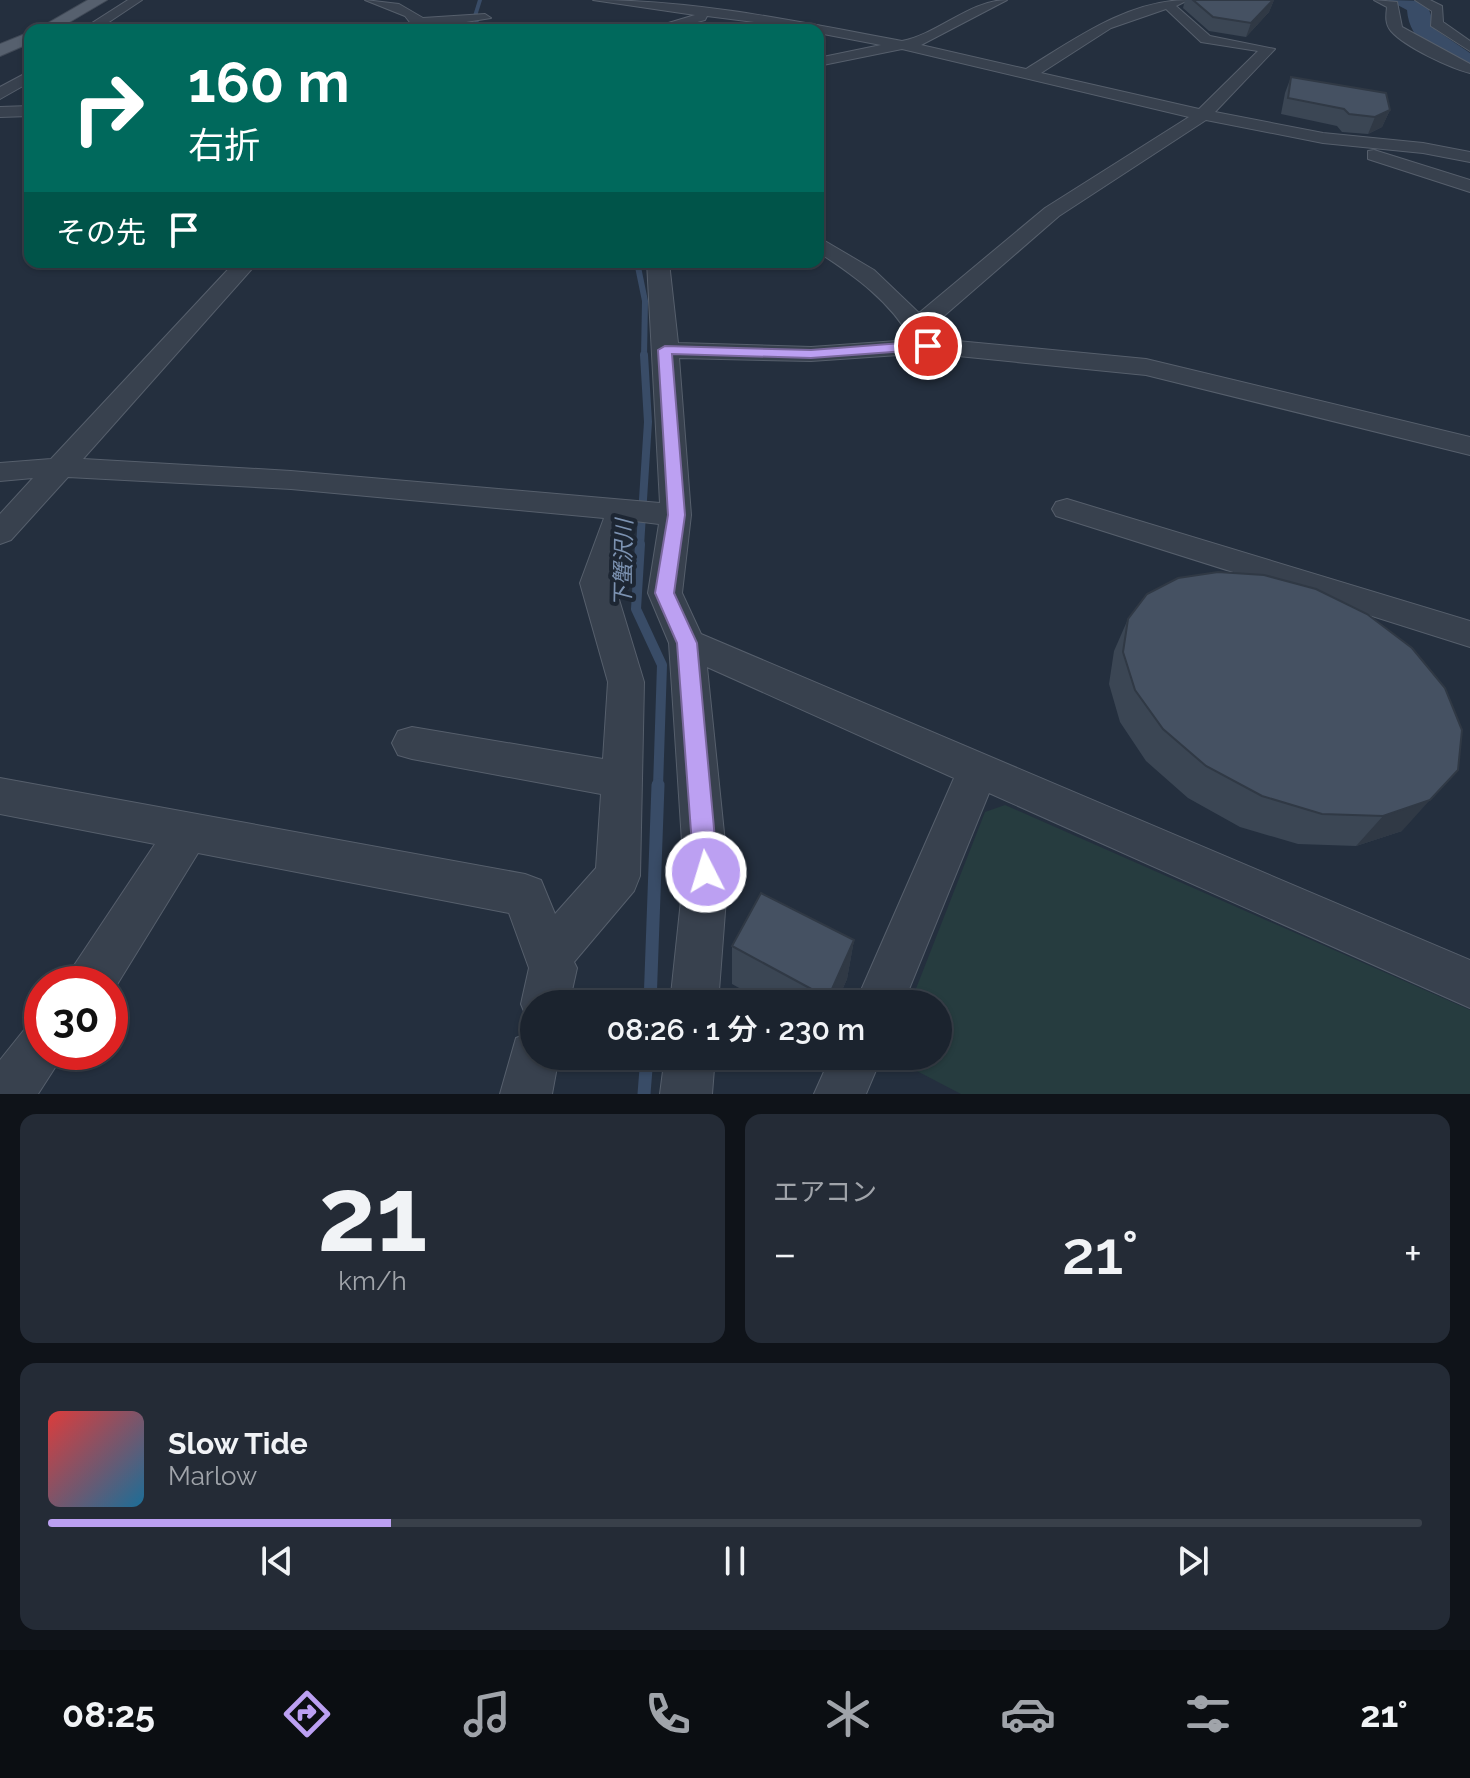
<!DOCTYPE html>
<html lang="ja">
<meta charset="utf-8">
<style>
:root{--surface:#1b232e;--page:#242b36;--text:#f1f3f6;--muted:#a0a4aa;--line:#39404a;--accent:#bca0f2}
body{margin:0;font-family:Raleway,"Noto Sans JP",sans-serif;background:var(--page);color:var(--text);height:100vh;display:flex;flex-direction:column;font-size:30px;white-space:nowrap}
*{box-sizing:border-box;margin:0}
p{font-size:26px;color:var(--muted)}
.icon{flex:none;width:44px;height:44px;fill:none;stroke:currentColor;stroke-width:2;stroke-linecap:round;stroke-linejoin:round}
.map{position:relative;height:1094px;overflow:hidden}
.details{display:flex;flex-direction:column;gap:20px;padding:20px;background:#0f1319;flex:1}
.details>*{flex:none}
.guide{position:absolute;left:24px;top:24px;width:800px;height:244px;border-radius:16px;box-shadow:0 2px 6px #0004,0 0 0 2px var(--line);background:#00695c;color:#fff;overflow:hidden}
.speed{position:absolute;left:24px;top:966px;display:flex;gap:16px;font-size:40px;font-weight:700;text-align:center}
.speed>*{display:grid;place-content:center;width:104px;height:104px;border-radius:50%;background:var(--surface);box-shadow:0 2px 6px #0004,0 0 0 2px var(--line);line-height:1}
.speed .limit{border:12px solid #d22;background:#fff;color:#111}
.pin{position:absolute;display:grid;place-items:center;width:68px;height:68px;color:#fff;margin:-34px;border:4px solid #fff;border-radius:50%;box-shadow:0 2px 8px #0007}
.me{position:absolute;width:88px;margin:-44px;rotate:355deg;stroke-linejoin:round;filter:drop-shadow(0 0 6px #0008)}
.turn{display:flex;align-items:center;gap:28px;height:168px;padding:0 32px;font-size:36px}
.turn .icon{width:104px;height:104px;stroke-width:2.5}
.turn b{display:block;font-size:56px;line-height:68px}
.then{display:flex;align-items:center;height:76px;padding:0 32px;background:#0003;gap:16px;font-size:30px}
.big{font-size:60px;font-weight:600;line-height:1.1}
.details .widget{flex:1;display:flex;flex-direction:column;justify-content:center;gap:12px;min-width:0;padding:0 28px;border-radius:16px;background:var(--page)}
.details .dial{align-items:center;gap:0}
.dial b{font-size:104px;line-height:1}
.song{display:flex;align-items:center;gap:24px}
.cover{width:96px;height:96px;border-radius:12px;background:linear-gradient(135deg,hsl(0 70% 55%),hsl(200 70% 35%))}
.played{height:8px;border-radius:4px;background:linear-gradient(90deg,var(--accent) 25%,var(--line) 25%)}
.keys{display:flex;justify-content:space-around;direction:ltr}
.heat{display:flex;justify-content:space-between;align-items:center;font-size:44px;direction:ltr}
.details .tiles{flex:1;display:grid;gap:20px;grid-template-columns:1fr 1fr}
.widget:last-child{grid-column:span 2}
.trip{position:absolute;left:520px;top:990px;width:432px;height:80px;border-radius:40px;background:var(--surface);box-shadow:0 2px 6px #0004,0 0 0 2px var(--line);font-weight:600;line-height:80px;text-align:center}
.menu{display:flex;height:128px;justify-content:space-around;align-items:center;background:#0b0e12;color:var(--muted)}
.menu .icon{width:56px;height:56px}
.menu .active{color:var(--accent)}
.menu b{font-size:36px;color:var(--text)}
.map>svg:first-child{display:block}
.green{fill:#263c3f}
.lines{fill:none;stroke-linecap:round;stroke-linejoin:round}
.stream-far4{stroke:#394c67;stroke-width:4}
.stream-far3{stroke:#394c67;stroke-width:6}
.stream-far2{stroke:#394c67;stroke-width:8}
.stream-far1{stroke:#394c67;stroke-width:10}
.stream{stroke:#394c67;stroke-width:13}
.river{fill:#394c67;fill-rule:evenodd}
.minor-casing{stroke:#565f6c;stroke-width:2}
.major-casing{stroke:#414a57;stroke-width:2}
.minor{fill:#38414e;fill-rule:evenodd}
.major{fill:#56606e;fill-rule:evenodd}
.wall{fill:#3b4654}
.shaded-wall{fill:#303945}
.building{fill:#455162;stroke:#303945;stroke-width:2}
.route{fill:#bca0f2;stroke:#7a689d;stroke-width:2}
.labels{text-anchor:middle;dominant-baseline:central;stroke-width:8;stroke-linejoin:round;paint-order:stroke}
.water-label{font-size:22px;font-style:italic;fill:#7c92b1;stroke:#1d2633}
</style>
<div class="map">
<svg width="1470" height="1094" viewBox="0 0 1470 1094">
<rect width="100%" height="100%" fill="#242f3e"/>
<path class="green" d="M 1005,805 L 1470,1010 L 1470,1094 L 961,1094 L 890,1057 L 938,1056 L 938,1004 L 910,1004 L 985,812 Z"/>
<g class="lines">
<path class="stream-far4" d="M 480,0 L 475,16 L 477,23 L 492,30"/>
<path class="stream-far3" d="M 637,262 L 645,301 L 644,357"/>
<path class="stream-far2" d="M 640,546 L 648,422 L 644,355"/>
<path class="stream-far1" d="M 640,544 L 636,609 L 662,665 L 658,787"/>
<path class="stream" d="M 650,1004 L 658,785
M 644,1094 L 647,1056"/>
<path class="river" d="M 1388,0 L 1426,1 L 1436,30 L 1470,53 L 1470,70 C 1441,62 1409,42 1407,10 Z"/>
<g class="minor-casing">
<path id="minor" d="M 128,0 L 142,0 L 97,30 L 81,30 Z
M 365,0 L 399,4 L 423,18 L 485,14 L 491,18 L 416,30 L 405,16 Z
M 593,0 C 697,0 800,22 902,41 C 938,34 970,0 1007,0 L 921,45 L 1026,69 C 1075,39 1128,0 1188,0 L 1176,6 L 1210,36 L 1275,49 L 1215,112 L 1323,133 L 1423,143 L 1470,152 L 1470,162 L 1423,153 L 1323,143 L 1206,120 L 1059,216 L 930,328 L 936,339 L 1146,359 L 1470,437 L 1470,455 L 1146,375 L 928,353 L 811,361 L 679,358 L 691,515 L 682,593 L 701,634 L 1470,960 L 1470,1008 L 989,793 L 903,1004 L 855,1004 L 954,778 L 707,667 L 728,872 L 718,1004 L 670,1004 L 684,872 L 669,643 L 648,593 L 659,524 L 635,521 L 614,583 L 644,682 L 640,876 L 634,891 L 574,962 L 577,968 L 569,1004 L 534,1004 L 534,1024 L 528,1021 L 521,1004 L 529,968 L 509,913 L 198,853 L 110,996 L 110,984 L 66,984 L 73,967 L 155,844 L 0,814 L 0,778 L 525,874 L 541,880 L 555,914 L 596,868 L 601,794 L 412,759 L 398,755 L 392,743 L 398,731 L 412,727 L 603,759 L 608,682 L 580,583 L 604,518 L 291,489 L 68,477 L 11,540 L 0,544 L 0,514 L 33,478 L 0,481 L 0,463 L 51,459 L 235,262 L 258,262 L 83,459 L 291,471 L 660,503 L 647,262 L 669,262 L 678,343 L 811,347 L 912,340 C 890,301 855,276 818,252 L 818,237 L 874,270 L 919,313 L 1045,208 L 1189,117 L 902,49 L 818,66 L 818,58 L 881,45 L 818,33 L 818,30 L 707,16 L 705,20 L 667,30 L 645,30 L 695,15 ZM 1166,9 L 1201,42 L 1258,51 L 1199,109 L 1041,73 L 1111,28 Z
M 1374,0 L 1397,2 L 1402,27 L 1470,64 L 1470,73 C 1450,68 1405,47 1391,31 C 1385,24 1386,16 1387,7 Z
M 1415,0 L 1430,0 L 1442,6 L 1443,22 L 1470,41 L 1470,51 L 1431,26 L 1432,11 Z
M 30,71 L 30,82 L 0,99 L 0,87 Z
M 30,106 L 30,116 L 0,117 L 0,107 Z
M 1374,150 L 1470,180 L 1470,192 L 1368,159 L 1368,151 Z
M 1067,499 L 1470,621 L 1470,647 L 1056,516 L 1052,509 L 1056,502 Z
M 42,1023 L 42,1052 L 65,1052 L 38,1094 L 0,1094 L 0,1060 L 24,1030 Z
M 534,1031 L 534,1056 L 559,1056 L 552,1094 L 500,1094 L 516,1038 Z
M 665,1056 L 715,1056 L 712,1094 L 660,1094 Z
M 831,1056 L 882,1056 L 866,1094 L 814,1094 Z"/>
</g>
<g class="major-casing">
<path id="major" d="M 88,0 L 107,0 L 56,30 L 36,30 Z
M 30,32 L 30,43 L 0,56 L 0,44 Z"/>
</g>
<use href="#minor" class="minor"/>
<use href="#major" class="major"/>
</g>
<path class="wall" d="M 1185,0 L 1274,0 L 1269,12 L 1246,37 L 1209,31 L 1183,8 Z
M 1291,77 L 1390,110 L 1382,127 L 1368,134 L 1342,132 L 1337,126 L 1281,114 L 1285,93 Z
M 1128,619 L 1402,831 L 1356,846 L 1298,844 L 1240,827 L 1188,798 L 1146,761 L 1120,722 L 1109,684 L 1114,651 Z
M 854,940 L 847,979 L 836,1004 L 768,1004 L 732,984 L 732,946 Z"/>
<path class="shaded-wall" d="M 1274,0 L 1269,12 L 1246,37 L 1251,23 Z
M 1390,110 L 1382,127 L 1368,134 L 1375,117 Z
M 1430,800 L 1402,831 L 1356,846 L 1383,816 Z
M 854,940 L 847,979 L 836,1004 L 827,1004 L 828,998 Z"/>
<path class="building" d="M 1193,0 L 1273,0 L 1251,23 L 1213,17 Z
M 1291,77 L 1386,93 L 1390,110 L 1375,117 L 1349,114 L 1344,109 L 1288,98 Z
M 1218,572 L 1264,575 L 1316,589 L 1367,614 L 1412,648 L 1445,688 L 1462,730 L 1458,770 L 1430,800 L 1383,816 L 1322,814 L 1262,796 L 1206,766 L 1163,729 L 1135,690 L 1123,652 L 1128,619 L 1147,594 L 1178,578 Z
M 761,893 L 854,940 L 828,998 L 732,946 Z"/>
<path class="route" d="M 928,341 L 935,346 L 933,349 L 811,358 L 672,354 L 685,515 L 674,593 L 697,643 L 718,872 L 715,880 L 706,883 L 697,880 L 694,872 L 677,643 L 655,593 L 668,515 L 658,350 L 665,346 L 811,350 Z"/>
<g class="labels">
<g class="water-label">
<text transform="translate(623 563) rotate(-89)">下蟹沢川</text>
</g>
</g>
</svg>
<div class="speed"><div class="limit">30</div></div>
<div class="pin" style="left:928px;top:346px;background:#d93025"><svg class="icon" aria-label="arrive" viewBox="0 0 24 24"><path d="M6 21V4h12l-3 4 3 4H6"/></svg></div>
<svg class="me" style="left:706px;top:872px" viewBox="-20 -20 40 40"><circle r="17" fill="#bca0f2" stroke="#fff" stroke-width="3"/><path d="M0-11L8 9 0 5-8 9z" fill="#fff"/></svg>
<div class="trip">08:26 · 1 分 · 230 m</div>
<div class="guide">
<div class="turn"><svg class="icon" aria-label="right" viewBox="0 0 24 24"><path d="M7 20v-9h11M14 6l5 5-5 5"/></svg><div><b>160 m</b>右折</div></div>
<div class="then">その先<svg class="icon" aria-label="arrive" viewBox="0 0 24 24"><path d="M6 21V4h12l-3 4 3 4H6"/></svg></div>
</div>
</div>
<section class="details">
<div class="tiles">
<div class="widget dial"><b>21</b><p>km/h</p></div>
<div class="widget"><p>エアコン</p>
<div class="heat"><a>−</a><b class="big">21°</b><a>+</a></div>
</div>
<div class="widget">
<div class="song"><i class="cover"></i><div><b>Slow Tide</b><p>Marlow</p></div></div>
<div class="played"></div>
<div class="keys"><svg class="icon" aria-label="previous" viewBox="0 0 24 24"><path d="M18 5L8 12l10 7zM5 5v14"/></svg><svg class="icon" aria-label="pause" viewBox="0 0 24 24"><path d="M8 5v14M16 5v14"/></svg><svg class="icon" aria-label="next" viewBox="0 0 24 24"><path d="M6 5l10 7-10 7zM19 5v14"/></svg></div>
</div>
</div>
</section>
<nav class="menu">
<b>08:25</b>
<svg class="icon active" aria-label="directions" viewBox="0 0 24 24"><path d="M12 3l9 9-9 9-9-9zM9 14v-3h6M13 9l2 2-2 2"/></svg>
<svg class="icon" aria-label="music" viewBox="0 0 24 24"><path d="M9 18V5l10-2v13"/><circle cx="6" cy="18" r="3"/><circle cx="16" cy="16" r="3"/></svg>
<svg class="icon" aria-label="phone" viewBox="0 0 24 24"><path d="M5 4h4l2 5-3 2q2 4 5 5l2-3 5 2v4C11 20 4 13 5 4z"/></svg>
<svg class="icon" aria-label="climate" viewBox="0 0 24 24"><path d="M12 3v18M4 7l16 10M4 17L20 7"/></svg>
<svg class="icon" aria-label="car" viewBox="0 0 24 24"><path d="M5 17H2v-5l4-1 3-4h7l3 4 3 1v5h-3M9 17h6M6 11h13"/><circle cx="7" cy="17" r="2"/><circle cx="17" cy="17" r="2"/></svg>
<svg class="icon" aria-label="filters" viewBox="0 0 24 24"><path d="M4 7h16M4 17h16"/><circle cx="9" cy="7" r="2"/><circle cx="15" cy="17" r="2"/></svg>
<b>21°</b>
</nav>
